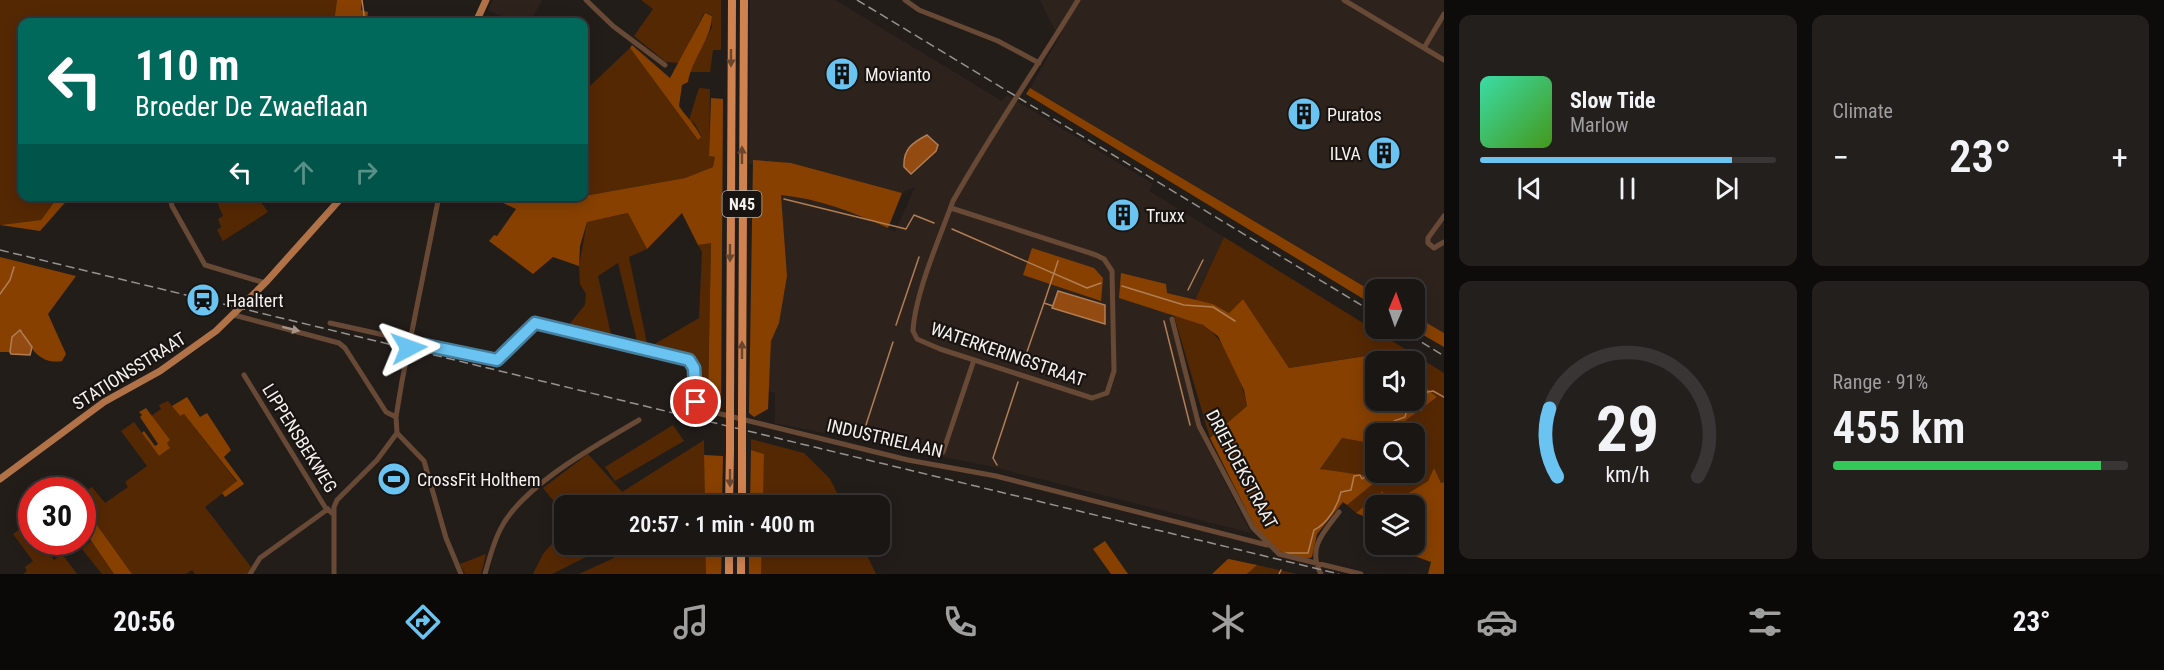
<!DOCTYPE html>
<meta charset="utf-8">
<style>
:root{--surface:#1a1614;--page:#231f1d;--text:#f1f3f6;--muted:#9f9fa0;--line:#383534;--accent:#6ac3f1}
body{margin:0;font-family:"Roboto Condensed",sans-serif;background:var(--page);color:var(--text);height:100vh;display:flex;flex-direction:column;font-size:22px;white-space:nowrap}
*{box-sizing:border-box;margin:0}
p{font-size:20px;color:var(--muted)}
.icon{flex:none;width:33px;height:33px;fill:none;stroke:currentColor;stroke-width:2;stroke-linecap:round;stroke-linejoin:round}
.map{position:relative;flex:1;overflow:hidden}
.side{display:flex;flex-direction:column;gap:15px;padding:15px;background:#0e0c0b;width:720px}
.side>*{flex:none}
.top-card{position:absolute;left:18px;top:18px;width:570px;height:183px;border-radius:12px;box-shadow:0 3px 15px #0003,0 0 0 2px var(--line);background:#00695c;color:#fff;overflow:hidden}
.needle{width:39px;rotate:2deg}
.buttons{position:absolute;left:1365px;top:279px;display:grid;gap:12px}
.buttons a{display:grid;place-items:center;width:60px;height:60px;border-radius:12px;background:var(--surface);box-shadow:0 3px 15px #0003,0 0 0 2px var(--line);font-size:30px}
.speed{position:absolute;left:18px;top:477px;display:flex;gap:12px;font-size:30px;font-weight:700;text-align:center}
.speed>*{display:grid;place-content:center;width:78px;height:78px;border-radius:50%;background:var(--surface);box-shadow:0 3px 15px #0003,0 0 0 2px var(--line);line-height:1}
.speed .limit{border:9px solid #d22;background:#fff;color:#111}
.pin{position:absolute;display:grid;place-items:center;width:51px;height:51px;color:#fff;margin:-26px;border:3px solid #fff;border-radius:50%;box-shadow:0 2px 6px #0007}
.me{position:absolute;width:66px;margin:-33px;rotate:86deg;stroke-linejoin:round;filter:drop-shadow(0 0 4px #0008)}
.turn{display:flex;align-items:center;gap:21px;height:126px;padding:0 18px;font-size:27px}
.turn .icon{width:78px;height:78px;stroke-width:2.5}
.turn b{display:block;font-size:42px;line-height:51px}
.lanes{display:flex;align-items:center;height:57px;padding:0 18px;background:#0003;justify-content:center;gap:30px;direction:ltr}
.lanes .off{opacity:.35}
.big{font-size:45px;font-weight:600;line-height:1.1}
.side .tile{flex:1;display:flex;flex-direction:column;justify-content:center;gap:9px;min-width:0;padding:0 21px;border-radius:12px;background:var(--page)}
.side .dial{align-items:center;gap:0}
.dial svg{height:156px;overflow:visible;fill:none;stroke:var(--line);stroke-width:7;stroke-linecap:round;text-anchor:middle}
.dial text{fill:var(--text);stroke:none}
.song{display:flex;align-items:center;gap:18px}
.cover{width:72px;height:72px;border-radius:9px;background:linear-gradient(135deg,hsl(160 70% 55%),hsl(100 70% 35%))}
.played{height:6px;border-radius:3px;background:linear-gradient(90deg,var(--accent) 85%,var(--line) 85%)}
.keys{display:flex;justify-content:space-around;direction:ltr}
.heat{display:flex;justify-content:space-between;align-items:center;font-size:33px;direction:ltr}
.charge{height:9px;border-radius:4px;background:linear-gradient(90deg,#34c759 91%,var(--line) 0)}
.side .tiles{flex:1;display:grid;gap:15px;grid-template-columns:repeat(2,1fr)}
.trip{position:absolute;left:554px;top:495px;width:336px;height:60px;border-radius:12px;background:var(--surface);box-shadow:0 3px 15px #0003,0 0 0 2px var(--line);font-weight:600;line-height:60px;text-align:center}
.tabs{display:flex;height:96px;justify-content:space-around;align-items:center;background:#0a0908;color:var(--muted)}
.tabs .icon{width:42px;height:42px}
.tabs .current{color:var(--accent)}
.tabs b{font-size:27px;color:var(--text)}
main{display:flex;flex:1;min-height:0}
.map>svg:first-child{display:block}
.built{fill:#2e231c}
.green{fill:#552804}
.forest{fill:#874000}
.water{fill:#934b12;stroke:#b07d54;stroke-width:1.5}
.lines{fill:none;stroke-linecap:round;stroke-linejoin:round}
.stream{stroke:#b07d54;stroke-width:1.5}
.minor{stroke:#684936;stroke-width:5}
.major{stroke:#b27248;stroke-width:7}
.highway{stroke:#cf824f;stroke-width:8}
.rail{stroke:#97928f;stroke-width:1.5;stroke-dasharray:9 4.5;stroke-linecap:butt}
.highway-bridge{stroke:#cf824f;stroke-width:8}
.oneway{fill:#6b462d}
.oneway2{fill:#a79589}
.route-casing{stroke:#457f9d;stroke-width:15}
.route{stroke:#6ac3f1;stroke-width:10}
.labels{text-anchor:middle;dominant-baseline:central;stroke-width:4.5;stroke-linejoin:round;paint-order:stroke}
.shield{fill:#191411;stroke:#b3afac;stroke-width:1.5}
.shield-label{font-size:16px;font-weight:bold;fill:#f5f1ef}
.poi-label{font-size:18px;fill:#f5f1ef;stroke:#191411;text-anchor:start}
.street-label{font-size:18px;fill:#f5f1ef;stroke:#191411}
</style>
<main>
<div class="map">
<svg width="1444" height="574" viewBox="0 0 1444 574">
<rect width="100%" height="100%" fill="#231d1a"/>
<path class="built" d="M 493,0 L 542,0 L 530,22 L 513,22 L 488,10 Z
M 750,0 L 835,0 L 1002,101 L 1007,95 L 1153,184 L 1149,191 L 1224,237 L 1195,300 L 1167,293 L 1166,298 L 1197,428 L 1251,533 L 994,467 L 775,423 L 775,393 L 769,391 L 771,341 L 779,323 L 787,276 L 781,195 L 815,201 L 855,213 L 895,232 L 915,187 L 902,193 L 791,163 L 749,164 Z
M 1040,0 L 1444,0 L 1444,333 L 1415,316 L 1414,290 L 1376,290 L 1375,293 L 1030,88 L 1061,34 L 1054,29 Z"/>
<path class="green" d="M 0,0 L 337,0 L 334,22 L 22,22 L 22,196 L 58,197 L 41,220 L 0,225 Z
M 641,0 L 721,0 L 721,50 L 713,50 L 710,72 L 689,72 L 712,27 L 712,15 L 704,13 L 679,63 L 666,62 L 634,36 L 653,9 Z
M 630,48 L 698,140 L 701,136 L 695,124 L 689,120 L 699,88 L 710,89 L 709,156 L 715,157 L 713,167 L 685,178 L 584,196 L 584,82 L 590,86 Z
M 215,197 L 257,197 L 268,212 L 223,241 L 217,230 L 221,227 L 218,219 L 223,216 Z
M 629,213 L 647,249 L 629,257 L 648,348 L 699,318 L 702,252 L 698,245 L 711,242 L 708,399 L 713,406 L 721,410 L 703,406 C 693,391 702,375 694,359 L 638,345 L 618,263 L 598,276 L 612,339 L 567,327 L 585,305 L 586,294 L 580,284 L 579,266 L 587,222 Z
M 1224,237 L 1444,373 L 1444,482 L 1441,483 L 1434,469 L 1428,481 L 1392,503 L 1382,491 L 1356,513 L 1347,505 L 1373,484 L 1320,469 L 1342,438 L 1375,444 L 1376,472 L 1414,472 L 1414,434 L 1399,433 L 1401,424 L 1437,397 L 1415,378 L 1414,362 L 1395,361 L 1384,353 L 1289,368 L 1243,299 L 1229,313 L 1213,304 L 1195,300 Z
M 1174,316 C 1184,319 1197,321 1206,327 C 1226,340 1243,383 1247,406 L 1210,438 Z
M 168,401 L 180,416 L 184,414 L 237,482 L 205,507 L 251,567 L 248,574 L 195,574 L 192,570 L 186,574 L 132,574 L 89,514 L 96,508 L 85,491 L 92,487 L 105,503 L 128,487 L 125,482 L 147,466 L 121,431 L 134,422 L 159,456 L 170,448 L 167,443 L 169,439 L 151,416 L 161,409 L 159,405 Z
M 673,425 L 684,441 L 615,481 L 605,467 Z
M 751,439 L 804,453 L 830,479 L 843,505 L 763,505 L 764,454 L 751,450 Z
M 704,440 L 705,505 L 564,506 L 564,514 L 543,488 L 588,454 L 622,492 Z
M 22,527 L 40,549 L 45,546 L 54,560 L 62,554 L 77,574 L 23,574 L 27,571 L 25,567 L 33,561 L 13,534 Z
M 564,530 L 564,544 L 705,545 L 706,574 L 579,574 L 614,558 L 608,546 L 552,574 L 533,574 L 543,554 Z
M 91,541 L 114,574 L 102,574 L 82,549 Z
M 762,544 L 862,545 L 876,574 L 761,574 Z
M 486,554 L 481,574 L 465,574 L 460,564 Z
M 1257,565 L 1297,574 L 1247,574 Z"/>
<path class="forest" d="M 337,0 L 362,0 L 361,10 L 368,12 L 367,20 L 379,22 L 334,22 Z
M 705,13 L 712,16 C 711,40 692,58 688,82 L 682,85 L 679,106 C 686,117 695,124 701,137 L 698,140 L 630,48 L 632,45 L 670,78 Z
M 1030,88 L 1375,293 L 1375,306 L 1026,94 Z
M 711,98 L 723,99 L 721,410 L 713,406 L 708,399 L 711,243 L 698,245 L 682,213 L 647,249 L 628,213 L 587,222 L 580,246 L 579,266 L 553,257 L 533,274 L 489,241 L 494,235 L 497,236 L 516,209 L 501,202 L 498,197 L 584,196 L 685,178 L 713,167 L 715,157 L 709,156 Z
M 753,160 L 791,163 L 902,193 L 888,228 C 853,212 819,199 781,195 L 787,276 L 779,323 L 771,341 L 768,409 L 754,417 L 749,413 Z
M 58,197 L 70,197 L 40,231 L 0,225 L 41,220 Z
M 1032,248 L 1094,268 L 1103,278 L 1101,301 L 1023,275 Z
M 0,257 L 76,276 L 48,314 L 66,354 L 62,361 C 42,365 29,349 23,332 L 12,337 L 10,352 L 0,352 Z
M 1121,273 L 1166,284 L 1167,293 L 1213,304 L 1229,313 L 1243,299 L 1289,368 L 1385,353 L 1395,361 L 1376,362 L 1376,400 L 1414,400 L 1415,378 L 1437,397 L 1401,424 L 1399,433 L 1376,434 L 1375,444 L 1342,438 L 1320,469 L 1375,477 L 1373,484 L 1347,505 L 1343,502 L 1317,534 L 1312,557 C 1292,566 1267,543 1256,529 L 1210,438 L 1247,406 L 1244,390 L 1218,336 L 1203,325 L 1119,298 Z
M 1415,316 L 1444,333 L 1444,347 L 1413,329 Z
M 187,397 L 200,417 L 207,413 L 231,450 L 224,457 L 244,484 L 225,497 L 222,493 L 237,481 L 184,414 L 180,416 L 172,406 Z
M 146,408 L 170,440 L 167,443 L 170,448 L 159,456 L 142,433 L 144,431 L 155,446 L 158,444 L 140,417 L 142,415 L 139,412 Z
M 751,450 L 764,454 L 763,505 L 750,505 Z
M 704,455 L 723,456 L 722,505 L 705,505 Z
M 1434,468 L 1441,483 L 1444,482 L 1444,574 L 1428,574 L 1431,562 L 1406,553 L 1408,545 L 1414,544 L 1414,506 L 1376,506 L 1375,521 L 1356,513 L 1382,491 L 1392,503 L 1428,481 Z
M 83,505 L 89,514 L 132,574 L 114,574 L 83,529 Z
M 1105,541 L 1128,574 L 1111,574 L 1093,549 Z
M 705,545 L 722,545 L 721,574 L 706,574 Z
M 749,545 L 762,545 L 761,574 L 749,574 Z
M 1228,559 L 1229,559 L 1257,565 L 1247,574 L 1212,574 Z"/>
<path class="water" d="M 927,135 L 938,145 L 936,151 L 911,174 L 904,167 C 903,149 912,143 927,135 Z
M 1058,291 L 1105,305 L 1105,324 L 1052,308 Z
M 20,330 L 32,347 L 30,355 L 11,354 L 10,352 L 12,337 Z"/>
<g class="lines">
<path class="stream" d="M 362,0 L 365,22
M 784,199 L 906,229 L 914,215 L 934,223
M 952,229 L 1087,288 L 1101,283
M 1122,286 L 1184,305 L 1213,307 L 1235,321
M 1188,290 L 1203,260
M 0,294 L 10,280 L 14,267
M 1044,303 L 1058,261
M 1164,321 L 1190,425
M 896,325 L 919,257
M 1022,366 L 1044,303 L 1053,306
M 1397,434 L 1394,421 L 1405,417 L 1409,402 L 1421,410 L 1427,392 L 1433,391 L 1444,397
M 862,437 L 893,342
M 997,465 L 993,458 L 1018,382
M 1286,553 L 1308,553 L 1314,530 C 1327,524 1338,506 1341,492 L 1351,490 L 1354,476 L 1360,475 L 1362,479 L 1368,475 L 1372,462 L 1367,456 L 1376,455
M 1279,574 L 1281,570"/>
<path class="minor" d="M 586,0 L 613,26 L 665,65
M 905,0 L 919,10 L 998,41 L 1039,63
M 1344,0 L 1444,60
M 1424,48 L 1444,14
M 170,196 L 172,206 L 205,265 L 265,283
M 951,208 L 1096,255 L 1104,259 L 1112,271 L 1114,371 L 1107,393 L 1092,398 L 940,349 L 917,339 L 913,331 C 915,293 940,237 953,201 C 992,132 1037,67 1078,0
M 1444,216 L 1428,238 L 1428,243 L 1434,248 L 1444,242
M 234,315 L 339,343 L 345,348 L 386,412 L 396,417
M 1172,319 L 1199,426 L 1253,528 L 1279,554 L 1361,574
M 330,323 L 497,360 L 535,323 L 689,360 C 706,386 677,400 717,413 L 908,460 L 996,476 L 1267,545
M 244,375 L 325,507 L 334,515
M 397,433 L 424,461 L 446,538 L 461,574
M 943,452 L 974,360
M 250,574 L 260,558 L 328,509
M 334,574 L 334,507 L 337,500 L 377,460 L 397,433 L 396,417 L 402,381 L 439,196
M 485,574 C 489,559 493,544 500,530 C 521,486 597,445 639,420
M 1321,574 C 1307,548 1323,533 1339,512"/>
<path class="major" d="M 476,22 L 486,0
M 0,479 L 104,402 L 160,371 L 216,331 L 267,281 L 343,196"/>
<path class="highway" d="M 730,405 L 732,0
M 742,408 L 744,0
M 729,506 L 730,451
M 742,506 L 742,454
M 729,574 L 729,544
M 741,574 L 741,544"/>
<path class="rail" d="M 857,0 L 1376,314
M 0,250 L 1339,574
M 1399,328 L 1444,356"/>
<path class="highway-bridge" d="M 730,451 L 730,405
M 742,454 L 742,408"/>
</g>
<defs><path id="oneway-solid" d="M-6-.8H1V-3.2L6.5 0L1 3.2V.8H-6Z" transform="scale(1.5)"/></defs>
<g class="oneway">
<use href="#oneway-solid" transform="translate(731 58) rotate(90)"/>
<use href="#oneway-solid" transform="translate(742 155) rotate(-90)"/>
<use href="#oneway-solid" transform="translate(730 253) rotate(90)"/>
<use href="#oneway-solid" transform="translate(742 350) rotate(-90)"/>
<use href="#oneway-solid" transform="translate(730 478) rotate(90)"/>
</g>
<use class="oneway2" href="#oneway-solid" transform="translate(291 329) rotate(14)"/>
<g class="lines">
<g class="route-casing">
<path id="route" d="M 409,348 L 410,342 L 497,360 L 535,323 L 689,360 L 694,368 L 696,402"/>
</g>
<use href="#route" class="route"/>
</g>
<defs>
<g id="building-disc" transform="scale(1.725)"><circle r="9.5" fill="#6ac3f1" stroke="#191411"/><path d="M-4-6H4V6H1V3H-1V6H-4ZM-2.5-4.3h1.7v1.8h-1.7ZM.8-4.3h1.7v1.8H.8ZM-2.5-1h1.7V.8h-1.7ZM.8-1h1.7V.8H.8Z" fill="#111"/></g>
<g id="station-disc" transform="scale(1.725)"><circle r="9.5" fill="#6ac3f1" stroke="#191411"/><path d="M-3-6H3Q5-6 5-4V2Q5 4 3 4L4.5 6H3L1.5 4h-3L-3 6H-4.5L-3 4Q-5 4-5 2V-4Q-5-6-3-6ZM-3.5-4v3h7v-3ZM-3.5 1v1.5H-2V1ZM2 1v1.5H3.5V1Z" fill="#111"/></g>
<g id="stadium-disc" transform="scale(1.725)"><circle r="9.5" fill="#6ac3f1" stroke="#191411"/><path d="M0-5a6.5 5 0 1 0 0 10a6.5 5 0 1 0 0-10ZM-3.5-1.8h7v3.6h-7Z" fill="#111"/></g>
</defs>
<g fill-rule="evenodd">
<use href="#building-disc" x="842" y="74"/>
<use href="#building-disc" x="1304" y="114"/>
<use href="#building-disc" x="1384" y="153"/>
<use href="#building-disc" x="1123" y="215"/>
<use href="#station-disc" x="203" y="300"/>
<use href="#stadium-disc" x="394" y="479"/>
</g>
<g class="labels">
<rect class="shield" x="722.5" y="191" width="39" height="26" rx="4.5"/>
<g class="shield-label">
<text x="742" y="204">N45</text>
</g>
<g class="poi-label">
<text x="865" y="74">Movianto</text>
<text x="1327" y="114">Puratos</text>
<text x="1361" y="153" text-anchor="end">ILVA</text>
<text x="1146" y="215">Truxx</text>
<text x="226" y="300">Haaltert</text>
<text x="417" y="479">CrossFit Holthem</text>
</g>
<g class="street-label">
<text transform="translate(1008 354) rotate(19)">WATERKERINGSTRAAT</text>
<text transform="translate(129 371) rotate(-32)">STATIONSSTRAAT</text>
<text transform="translate(300 438) rotate(58)">LIPPENSBEKWEG</text>
<text transform="translate(885 438) rotate(13)">INDUSTRIELAAN</text>
<text transform="translate(1242 469) rotate(62)">DRIEHOEKSTRAAT</text>
</g>
</g>
</svg>
<div class="buttons">
<a><svg class="needle" viewBox="-14 -14 28 28"><path d="M0-13l5 13h-10z" fill="#e53935"/><path d="M0 13l5-13h-10z" fill="#9f9fa0"/></svg></a>
<a><svg class="icon" aria-label="sound" viewBox="0 0 24 24"><path d="M4 9h4l5-4v14l-5-4H4zM17 9q2 3 0 6"/></svg></a>
<a><svg class="icon" aria-label="search" viewBox="0 0 24 24"><circle cx="10" cy="10" r="6"/><path d="M15 15l6 6"/></svg></a>
<a><svg class="icon" aria-label="layers" viewBox="0 0 24 24"><path d="M12 4l9 5-9 5-9-5zM3 14l9 5 9-5"/></svg></a>
</div>
<div class="speed"><div class="limit">30</div></div>
<div class="pin" style="left:696px;top:402px;background:#d93025"><svg class="icon" aria-label="arrive" viewBox="0 0 24 24"><path d="M6 21V4h12l-3 4 3 4H6"/></svg></div>
<svg class="me" style="left:409px;top:348px" viewBox="-20 -20 40 40"><path d="M0-17L14 15 0 8-14 15z" fill="#6ac3f1" stroke="#fff" stroke-width="4"/></svg>
<div class="trip">20:57 · 1 min · 400 m</div>
<div class="top-card">
<div class="turn"><svg class="icon" aria-label="left" viewBox="0 0 24 24"><path d="M17 20v-9H6M10 6l-5 5 5 5"/></svg><div><b>110 m</b>Broeder De Zwaeflaan</div></div>
<div class="lanes"><svg class="icon" aria-label="left" viewBox="0 0 24 24"><path d="M17 20v-9H6M10 6l-5 5 5 5"/></svg><svg class="icon off" aria-label="ahead" viewBox="0 0 24 24"><path d="M12 20V5M6 11l6-6 6 6"/></svg><svg class="icon off" aria-label="right" viewBox="0 0 24 24"><path d="M7 20v-9h11M14 6l5 5-5 5"/></svg></div>
</div>
</div>
<section class="side">
<div class="tiles">
<div class="tile">
<div class="song"><i class="cover"></i><div><b>Slow Tide</b><p>Marlow</p></div></div>
<div class="played"></div>
<div class="keys"><svg class="icon" aria-label="previous" viewBox="0 0 24 24"><path d="M18 5L8 12l10 7zM5 5v14"/></svg><svg class="icon" aria-label="pause" viewBox="0 0 24 24"><path d="M8 5v14M16 5v14"/></svg><svg class="icon" aria-label="next" viewBox="0 0 24 24"><path d="M6 5l10 7-10 7zM19 5v14"/></svg></div>
</div>
<div class="tile"><p>Climate</p>
<div class="heat"><a>−</a><b class="big">23°</b><a>+</a></div>
</div>
<div class="tile dial"><svg viewBox="0 0 100 80">
<path d="M14 69A42 42 0 1 1 86 69"/>
<path d="M14 69A42 42 0 0 1 10 34" stroke="#6ac3f1"/>
<text x="50" y="56" font-size="32" font-weight="700">29</text>
<text x="50" y="72" font-size="11">km/h</text>
</svg></div>
<div class="tile"><p>Range · 91%</p><b class="big">455 km</b><div class="charge"></div></div>
</div>
</section>
</main>
<nav class="tabs">
<b>20:56</b>
<svg class="icon current" aria-label="directions" viewBox="0 0 24 24"><path d="M12 3l9 9-9 9-9-9zM9 14v-3h6M13 9l2 2-2 2"/></svg>
<svg class="icon" aria-label="music" viewBox="0 0 24 24"><path d="M9 18V5l10-2v13"/><circle cx="6" cy="18" r="3"/><circle cx="16" cy="16" r="3"/></svg>
<svg class="icon" aria-label="phone" viewBox="0 0 24 24"><path d="M5 4h4l2 5-3 2q2 4 5 5l2-3 5 2v4C11 20 4 13 5 4z"/></svg>
<svg class="icon" aria-label="climate" viewBox="0 0 24 24"><path d="M12 3v18M4 7l16 10M4 17L20 7"/></svg>
<svg class="icon" aria-label="car" viewBox="0 0 24 24"><path d="M5 17H2v-5l4-1 3-4h7l3 4 3 1v5h-3M9 17h6M6 11h13"/><circle cx="7" cy="17" r="2"/><circle cx="17" cy="17" r="2"/></svg>
<svg class="icon" aria-label="filters" viewBox="0 0 24 24"><path d="M4 7h16M4 17h16"/><circle cx="9" cy="7" r="2"/><circle cx="15" cy="17" r="2"/></svg>
<b>23°</b>
</nav>
